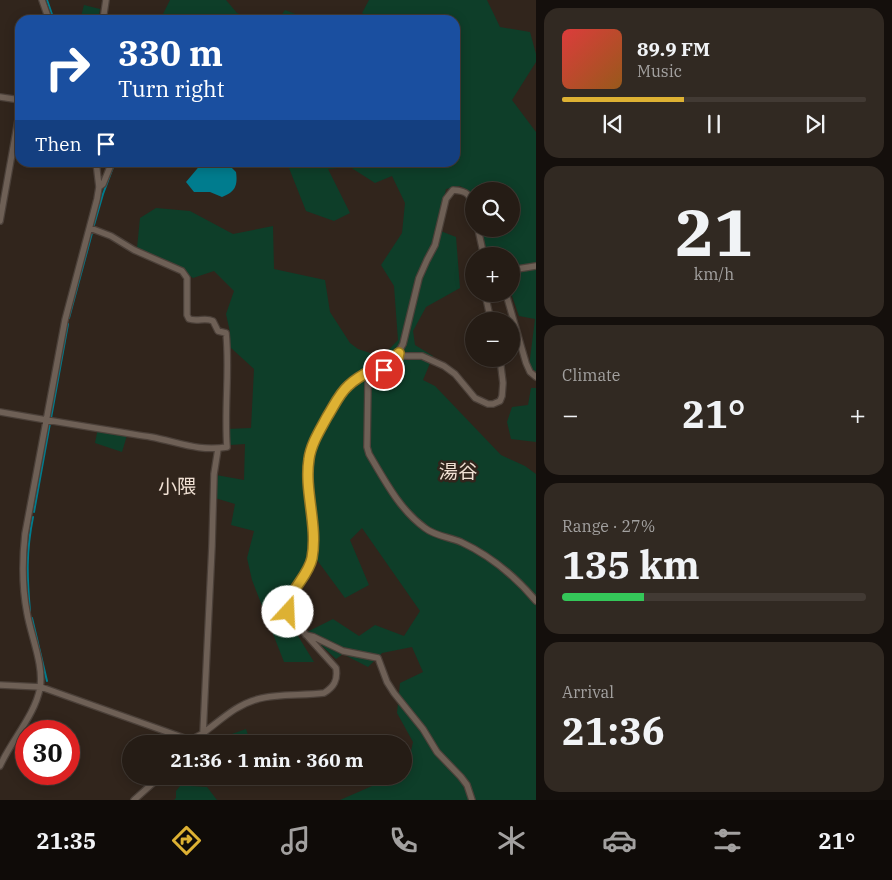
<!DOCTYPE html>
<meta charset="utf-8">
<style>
:root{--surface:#251c15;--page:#312922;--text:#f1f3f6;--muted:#a3a1a0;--line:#423a34;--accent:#ddb133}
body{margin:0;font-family:"IBM Plex Serif","Noto Sans JP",serif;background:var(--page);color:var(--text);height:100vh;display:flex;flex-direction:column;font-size:19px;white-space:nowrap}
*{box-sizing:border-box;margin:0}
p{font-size:16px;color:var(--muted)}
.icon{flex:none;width:28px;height:28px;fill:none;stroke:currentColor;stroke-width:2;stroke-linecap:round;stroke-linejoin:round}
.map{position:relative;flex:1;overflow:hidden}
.drawer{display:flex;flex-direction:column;gap:8px;padding:8px;background:#140f0c;width:356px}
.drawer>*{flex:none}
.banner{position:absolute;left:15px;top:15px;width:445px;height:152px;border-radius:15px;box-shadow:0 2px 12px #0003,0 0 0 1px var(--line);background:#1a4fa0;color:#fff;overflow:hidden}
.controls{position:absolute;left:465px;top:182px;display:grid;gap:10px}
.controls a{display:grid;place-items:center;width:55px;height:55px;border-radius:50%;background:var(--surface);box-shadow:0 2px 12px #0003,0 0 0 1px var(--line);font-size:25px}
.speed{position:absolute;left:15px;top:720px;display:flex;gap:10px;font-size:25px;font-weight:700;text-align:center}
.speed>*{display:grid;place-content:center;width:65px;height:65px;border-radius:50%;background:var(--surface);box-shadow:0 2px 12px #0003,0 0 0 1px var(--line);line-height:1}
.speed .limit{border:8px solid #d22;background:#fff;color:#111}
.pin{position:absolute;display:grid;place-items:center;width:42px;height:42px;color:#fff;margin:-21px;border:2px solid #fff;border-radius:50%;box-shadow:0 1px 5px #0007}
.me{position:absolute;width:55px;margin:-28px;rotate:20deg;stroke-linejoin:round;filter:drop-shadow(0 0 4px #0008)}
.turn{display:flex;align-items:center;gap:18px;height:105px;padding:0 20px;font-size:22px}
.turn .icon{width:65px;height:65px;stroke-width:2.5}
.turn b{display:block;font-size:35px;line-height:42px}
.then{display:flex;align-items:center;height:48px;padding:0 20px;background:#0003;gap:10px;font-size:19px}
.big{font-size:38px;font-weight:800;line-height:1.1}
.drawer .card{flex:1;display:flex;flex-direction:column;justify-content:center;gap:8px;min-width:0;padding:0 18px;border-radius:15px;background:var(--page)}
.drawer .dial{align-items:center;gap:0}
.dial b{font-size:65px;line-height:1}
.song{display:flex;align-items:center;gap:15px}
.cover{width:60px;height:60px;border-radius:8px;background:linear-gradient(135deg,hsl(0 70% 55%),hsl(30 70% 35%))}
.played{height:5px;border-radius:2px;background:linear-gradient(90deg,var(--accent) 40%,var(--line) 40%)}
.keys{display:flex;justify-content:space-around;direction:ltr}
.heat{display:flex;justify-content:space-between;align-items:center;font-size:28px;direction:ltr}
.charge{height:8px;border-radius:4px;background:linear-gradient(90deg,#34c759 27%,var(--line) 0)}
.trip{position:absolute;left:122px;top:735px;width:290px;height:50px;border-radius:25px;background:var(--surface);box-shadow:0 2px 12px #0003,0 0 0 1px var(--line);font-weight:800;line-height:50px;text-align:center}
.dock{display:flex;height:80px;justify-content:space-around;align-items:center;background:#0f0b08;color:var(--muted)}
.dock .icon{width:35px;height:35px}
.dock .current{color:var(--accent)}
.dock b{font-size:22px;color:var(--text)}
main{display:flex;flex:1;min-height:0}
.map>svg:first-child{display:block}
.green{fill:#0e3e29}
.water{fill:#007c8e}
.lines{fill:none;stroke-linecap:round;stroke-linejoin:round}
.stream{stroke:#007c8e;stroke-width:2}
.street-casing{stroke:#4b4039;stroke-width:8}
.street{stroke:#6e6056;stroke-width:5.5}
.route-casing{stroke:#907321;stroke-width:12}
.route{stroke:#ddb133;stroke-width:9}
.labels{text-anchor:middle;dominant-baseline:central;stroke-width:5;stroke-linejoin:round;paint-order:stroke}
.neighbourhood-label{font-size:19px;fill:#f0e0d3;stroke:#31251c}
</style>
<main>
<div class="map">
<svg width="536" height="800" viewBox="0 0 536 800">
<rect width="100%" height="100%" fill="#31251c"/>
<path class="green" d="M 170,0 L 226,0 L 237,13 L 253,20 L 160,20 Z
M 369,0 L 487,0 L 500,27 L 530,32 L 536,54 L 536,62 L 512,100 L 536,132 L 536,372 L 529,367 L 535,319 L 519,316 L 511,293 L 511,256 L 491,256 L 487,252 L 481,229 L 511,229 L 511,191 L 474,191 L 474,199 L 472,193 L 460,186 L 446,189 L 438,230 L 456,237 L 460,288 L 426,307 L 413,331 L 415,345 L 433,356 L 423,380 L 435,386 L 501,455 L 525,466 L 536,474 L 536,800 L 340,800 L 395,776 L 404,776 L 404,772 L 407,770 L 413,742 L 397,713 L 400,683 L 423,672 L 412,647 L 382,653 L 368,667 L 343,654 L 336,659 L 307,632 L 333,619 L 359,636 L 375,625 L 404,636 L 420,611 L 362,528 L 350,540 L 369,585 L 345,598 L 317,560 L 282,610 L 314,662 L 284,662 L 252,580 L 247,558 L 254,531 L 231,525 L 235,504 L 215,498 L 216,475 L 244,480 L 245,444 L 230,445 L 227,429 L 251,428 L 254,369 L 230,347 L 230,332 L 226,314 L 234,291 L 214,271 L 193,278 L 171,263 L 137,248 L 140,218 L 156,208 L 190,211 L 233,234 L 273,226 L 274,269 L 325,280 L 330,312 L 350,343 L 358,349 L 382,357 L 398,340 L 394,286 L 381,265 L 402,233 L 405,203 L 392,176 L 375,183 L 350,167 L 328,169 L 350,213 L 334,221 L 306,211 L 287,163 L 455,162 L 455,20 L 409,20 L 396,18 L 389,20 L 372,20 L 362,13 Z
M 84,5 L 100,9 L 98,20 L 80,20 Z
M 285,10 L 311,20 L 278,20 Z
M 531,388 L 536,388 L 536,442 L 511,439 L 507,422 L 512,407 L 528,405 Z
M 98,428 L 128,432 L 122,452 L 95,443 Z
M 246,729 L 250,741 L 244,744 L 220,744 L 229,741 L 229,735 Z
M 188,776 L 195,776 L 191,786 L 207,787 L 217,800 L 174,800 L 176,798 L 176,791 Z"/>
<path class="water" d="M 202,163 L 227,163 L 236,172 C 238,186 235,192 222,197 L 210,192 L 194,192 L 186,182 Z"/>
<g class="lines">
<path class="stream" d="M 47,0 L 54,20
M 94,225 L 103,194 L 115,162
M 69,318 L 92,233
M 51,418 L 68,324
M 34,512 L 50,423
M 30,611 C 27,577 26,552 33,517
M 32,618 L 47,681"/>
<g class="street-casing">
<path id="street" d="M 42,0 L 49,20
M 103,20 L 106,0
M 0,97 L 20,100
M 99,187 L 103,184 L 112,162
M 0,221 L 20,109
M 478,229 L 483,252 L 486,256
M 511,270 L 536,266
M 485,294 L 491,321
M 506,294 L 526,363 L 530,372 L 536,377
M 500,359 L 503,383 L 502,396 L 500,401 L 493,404 L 488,404 L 475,398 L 455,374 L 444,366 L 422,356 L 403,356 L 399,353 L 397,362 L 370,378 L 368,383 L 367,447 L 369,454 C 385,481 400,510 425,528 C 435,536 449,537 461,542 C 491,556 515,576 536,601
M 0,412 C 50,421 101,429 151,437 C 178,442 199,452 227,447 C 224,409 230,371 226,333 L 218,331 L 213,321 C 205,317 198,322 189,319 L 187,315 L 187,278 L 182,271 L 134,250 L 111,236 L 90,228
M 306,635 L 314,637 L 343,651 L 378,658 L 387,682 L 394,693 L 423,729 L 437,752 L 461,777 L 467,785 L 472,800
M 0,685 L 41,687 L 190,740
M 203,734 L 212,546 L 214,474 L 218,449
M 187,744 C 192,737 201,736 206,731 C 223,718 238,704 258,699 C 279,693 303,696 324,693 C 334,687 338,680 336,668 L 291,618 C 289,614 286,609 287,604 C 291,588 309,578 312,557 C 317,527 307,496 308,465 C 310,441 331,405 347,387 C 363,369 392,367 403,344 L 419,278 L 427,260 L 435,245 L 446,199 L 453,190 C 471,191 470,197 474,212
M 0,766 C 11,741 35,715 40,688 C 44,666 31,636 27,613 C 22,587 22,561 25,534 L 65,320 L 97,199 L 99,187 L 96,162
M 134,800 L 161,776"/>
</g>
<use href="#street" class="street"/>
</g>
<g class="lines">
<g class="route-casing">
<path id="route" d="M 288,612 C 286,592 308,578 312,558 C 318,525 304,491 309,459 C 311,444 320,430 327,417 C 334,406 339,394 348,386 C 363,371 384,367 399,353 L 397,362 L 384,370"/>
</g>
<use href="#route" class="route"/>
</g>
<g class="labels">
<g class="neighbourhood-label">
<text x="458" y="471">湯谷</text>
<text x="177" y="486">小隈</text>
</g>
</g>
</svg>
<div class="controls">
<a><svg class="icon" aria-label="search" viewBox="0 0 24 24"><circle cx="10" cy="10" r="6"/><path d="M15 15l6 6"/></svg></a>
<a>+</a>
<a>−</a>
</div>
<div class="speed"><div class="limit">30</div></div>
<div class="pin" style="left:384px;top:370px;background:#d93025"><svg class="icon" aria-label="arrive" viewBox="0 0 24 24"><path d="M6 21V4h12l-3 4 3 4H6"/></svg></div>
<svg class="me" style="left:288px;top:612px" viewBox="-20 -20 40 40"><circle r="19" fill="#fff"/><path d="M0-13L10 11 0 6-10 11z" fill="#ddb133"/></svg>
<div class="trip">21:36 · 1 min · 360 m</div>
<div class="banner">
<div class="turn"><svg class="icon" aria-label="right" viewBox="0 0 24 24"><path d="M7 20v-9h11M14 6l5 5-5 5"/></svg><div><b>330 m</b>Turn right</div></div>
<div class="then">Then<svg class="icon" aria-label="arrive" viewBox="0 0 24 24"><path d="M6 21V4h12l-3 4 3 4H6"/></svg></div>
</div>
</div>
<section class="drawer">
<div class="card">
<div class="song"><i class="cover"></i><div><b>89.9 FM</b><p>Music</p></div></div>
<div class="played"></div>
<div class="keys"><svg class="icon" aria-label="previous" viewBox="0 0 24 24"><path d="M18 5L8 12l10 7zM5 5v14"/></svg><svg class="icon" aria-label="pause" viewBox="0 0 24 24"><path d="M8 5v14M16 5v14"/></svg><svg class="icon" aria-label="next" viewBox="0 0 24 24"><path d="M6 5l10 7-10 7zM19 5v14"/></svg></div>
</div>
<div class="card dial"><b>21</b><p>km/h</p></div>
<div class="card"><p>Climate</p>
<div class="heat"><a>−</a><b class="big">21°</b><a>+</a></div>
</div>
<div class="card"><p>Range · 27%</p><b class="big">135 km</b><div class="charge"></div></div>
<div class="card"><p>Arrival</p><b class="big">21:36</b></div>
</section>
</main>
<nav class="dock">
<b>21:35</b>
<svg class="icon current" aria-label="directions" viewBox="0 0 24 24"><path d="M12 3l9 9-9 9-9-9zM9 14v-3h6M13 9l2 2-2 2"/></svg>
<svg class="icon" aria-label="music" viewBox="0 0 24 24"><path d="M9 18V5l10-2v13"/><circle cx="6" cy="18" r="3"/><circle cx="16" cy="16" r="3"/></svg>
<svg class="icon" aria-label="phone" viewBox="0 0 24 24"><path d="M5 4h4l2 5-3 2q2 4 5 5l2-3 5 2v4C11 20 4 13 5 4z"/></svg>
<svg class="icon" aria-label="climate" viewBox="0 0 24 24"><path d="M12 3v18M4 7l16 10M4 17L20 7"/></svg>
<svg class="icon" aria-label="car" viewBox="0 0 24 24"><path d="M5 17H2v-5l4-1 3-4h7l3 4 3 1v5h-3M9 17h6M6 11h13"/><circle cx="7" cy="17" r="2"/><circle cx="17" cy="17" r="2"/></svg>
<svg class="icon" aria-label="filters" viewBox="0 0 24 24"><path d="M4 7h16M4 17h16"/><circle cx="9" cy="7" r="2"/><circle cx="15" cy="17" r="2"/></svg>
<b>21°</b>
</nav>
